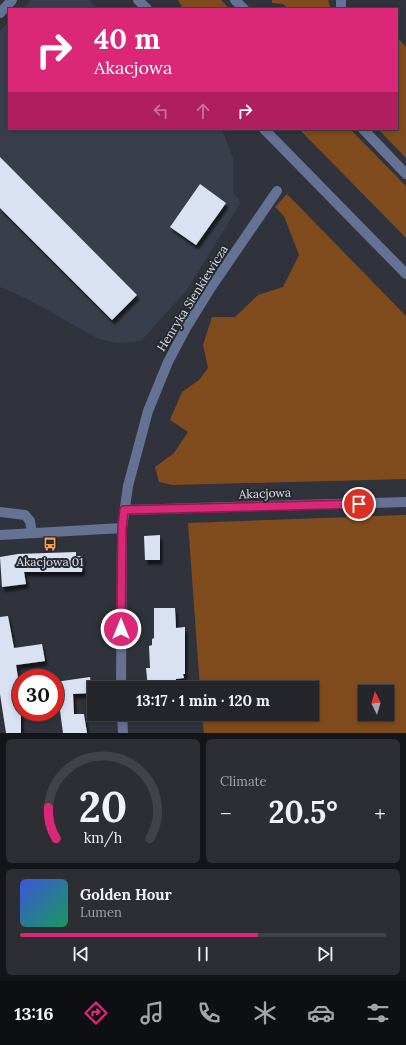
<!DOCTYPE html>
<meta charset="utf-8">
<style>
:root{--surface:#24262c;--page:#2c2e34;--text:#f1f3f6;--muted:#a3a5a9;--line:#414348;--accent:#db2777}
body{margin:0;font-family:Lora,serif;background:var(--page);color:var(--text);height:100vh;display:flex;flex-direction:column;font-size:15px;white-space:nowrap}
*{box-sizing:border-box;margin:0}
p{font-size:13px;color:var(--muted)}
.icon{flex:none;width:22px;height:22px;fill:none;stroke:currentColor;stroke-width:2;stroke-linecap:round;stroke-linejoin:round}
.map{position:relative;height:733px;overflow:hidden}
.details{display:flex;flex-direction:column;gap:6px;padding:6px;background:#141518;flex:1}
.details>*{flex:none}
.hud{position:absolute;left:8px;top:8px;width:390px;height:122px;border-radius:0px;box-shadow:0 2px 6px #0003,0 0 0 1px var(--line);background:#db2777;color:#fff;overflow:hidden}
.needle{width:26px;rotate:355deg}
.controls{position:absolute;left:358px;top:685px;display:grid;gap:8px}
.controls a{display:grid;place-items:center;width:36px;height:36px;border-radius:0px;background:var(--surface);box-shadow:0 2px 6px #0003,0 0 0 1px var(--line);font-size:20px}
.speed{position:absolute;left:12px;top:669px;display:flex;gap:8px;font-size:20px;font-weight:700;text-align:center}
.speed>*{display:grid;place-content:center;width:52px;height:52px;border-radius:50%;background:var(--surface);box-shadow:0 2px 6px #0003,0 0 0 1px var(--line);line-height:1}
.speed .limit{border:6px solid #d22;background:#fff;color:#111}
.pin{position:absolute;display:grid;place-items:center;width:34px;height:34px;color:#fff;margin:-17px;border:2px solid #fff;border-radius:50%;box-shadow:0 1px 4px #0007}
.me{position:absolute;width:44px;margin:-22px;rotate:0deg;stroke-linejoin:round;filter:drop-shadow(0 0 3px #0008)}
.turn{display:flex;align-items:center;gap:14px;height:84px;padding:0 20px;font-size:18px}
.turn .icon{width:52px;height:52px;stroke-width:2.5}
.turn b{display:block;font-size:28px;line-height:34px}
.lanes{display:flex;align-items:center;height:38px;padding:0 20px;background:#0003;justify-content:center;gap:20px;direction:ltr}
.lanes .off{opacity:.35}
.big{font-size:30px;font-weight:700;line-height:1.1}
.details .card{flex:1;display:flex;flex-direction:column;justify-content:center;gap:6px;min-width:0;padding:0 14px;border-radius:6px;background:var(--page)}
.details .dial{align-items:center;gap:0}
.dial svg{height:104px;overflow:visible;fill:none;stroke:var(--line);stroke-width:7;stroke-linecap:round;text-anchor:middle}
.dial text{fill:var(--text);stroke:none}
.song{display:flex;align-items:center;gap:12px}
.cover{width:48px;height:48px;border-radius:6px;background:linear-gradient(135deg,hsl(230 70% 55%),hsl(150 70% 35%))}
.played{height:4px;border-radius:2px;background:linear-gradient(90deg,var(--accent) 65%,var(--line) 65%)}
.keys{display:flex;justify-content:space-around;direction:ltr}
.heat{display:flex;justify-content:space-between;align-items:center;font-size:22px;direction:ltr}
.details .tiles{flex:1;display:grid;gap:6px;grid-template-columns:1fr 1fr}
.card:last-child{grid-column:span 2}
.trip{position:absolute;left:87px;top:681px;width:232px;height:40px;border-radius:0px;background:var(--surface);box-shadow:0 2px 6px #0003,0 0 0 1px var(--line);font-weight:700;line-height:40px;text-align:center}
.tabs{display:flex;height:64px;justify-content:space-around;align-items:center;background:#0e0f12;color:var(--muted)}
.tabs .icon{width:28px;height:28px}
.tabs .on{color:var(--accent)}
.tabs b{font-size:18px;color:var(--text)}
.map>svg:first-child{display:block}
.built{fill:#383e4b}
.grass{fill:#804c1d;fill-rule:evenodd}
.building{fill:#dae1f2;filter:url(#shadow)}
.lines{fill:none;stroke-linecap:round;stroke-linejoin:round}
.minor{stroke:#657294;stroke-width:10}
.route-casing{stroke:#8e194d;stroke-width:10}
.route{stroke:#db2777;stroke-width:7}
.labels{text-anchor:middle;dominant-baseline:central;stroke-width:4;stroke-linejoin:round;paint-order:stroke}
.street-label{font-size:12px;fill:#dfe1e6;stroke:#262931}
.poi-label{font-size:12px;fill:#dfe1e6;stroke:#262931}
</style>
<div class="map">
<svg width="406" height="733" viewBox="0 0 406 733">
<defs>
<filter id="shadow"><feDropShadow dx="2.5" dy="4.5" stdDeviation="1" flood-color="#0009"/></filter>
</defs>
<rect width="100%" height="100%" fill="#30333b"/>
<path class="built" d="M 31,0 L 89,0 L 98,9 L 22,9 Z
M 9,21 L 9,129 L 220,129 L 223,132 L 233,158 L 233,194 L 239,199 L 240,204 L 186,291 L 141,341 L 116,343 L 97,338 L 27,299 L 0,287 L 0,31 Z"/>
<path class="grass" d="M 178,0 L 221,0 L 230,9 L 183,9 Z
M 272,0 L 328,0 L 331,9 L 288,9 L 283,4 L 272,3 Z
M 397,37 L 406,47 L 406,158 L 378,129 L 397,129 Z
M 299,129 L 350,129 L 406,186 L 406,238 Z
M 287,194 L 406,316 L 406,479 L 173,485 L 159,482 L 155,467 L 174,453 L 188,432 L 170,420 L 182,392 L 199,380 L 208,368 L 203,345 L 212,317 L 235,317 L 258,295 L 283,287 L 299,255 L 284,216 L 275,207 Z
M 406,515 L 406,733 L 204,733 L 202,714 L 312,714 L 312,688 L 200,688 L 188,523 ZM 365,692 L 387,692 L 387,714 L 365,714 Z"/>
<path class="building" d="M 0,157 L 137,295 L 112,320 L 0,208 Z
M 200,184 L 226,203 L 196,245 L 170,227 Z
M 160,535 L 160,560 L 145,560 L 144,536 Z
M 76,552 L 76,556 L 83,556 L 82,572 L 24,572 L 26,584 L 2,587 L 0,557 L 18,554 Z
M 154,608 L 175,608 L 176,628 L 185,627 L 185,674 L 183,674 L 184,678 L 176,679 L 176,685 L 148,688 L 146,668 L 150,668 L 149,646 L 152,645 L 152,639 L 154,638 Z
M 8,616 L 14,648 L 42,644 L 45,661 L 16,665 L 21,697 L 21,733 L 6,733 L 0,694 L 0,617 Z
M 90,677 L 92,693 L 73,694 L 74,714 L 84,714 L 87,733 L 63,733 L 58,696 L 55,696 L 55,682 Z"/>
<g class="lines">
<path class="minor" d="M 138,0 L 147,9
M 235,0 L 244,9
M 341,0 L 341,9
M 0,13 L 12,0
M 264,129 L 406,274
M 363,129 L 406,174
M 125,510 L 406,502
M 0,512 L 25,515 L 30,521 L 32,533
M 0,535 L 122,528
M 121,688 L 122,528 L 128,486 L 148,411 L 168,362 L 186,328 L 210,289 L 277,191
M 122,714 L 123,733"/>
</g>
<g class="lines">
<g class="route-casing">
<path id="route" d="M 121,629 L 122,528 L 124,510 L 359,504"/>
</g>
<use href="#route" class="route"/>
</g>
<defs>
<g id="bus-bare" transform="scale(1.08)"><path d="M-5-6H5V4H4V6H2V4H-2V6H-4V4H-5ZM-3.5-4V0h7V-4ZM-3.5 1.2v1.5H-2V1.2ZM2 1.2v1.5H3.5V1.2Z" fill="#fb9e50" stroke="#262931" stroke-width="2.5" paint-order="stroke"/></g>
</defs>
<g fill-rule="evenodd">
<use href="#bus-bare" x="50" y="544"/>
</g>
<g class="labels">
<g class="street-label">
<text transform="translate(192 298) rotate(-58)">Henryka Sienkiewicza</text>
<text transform="translate(265 493) rotate(-2)">Akacjowa</text>
</g>
<g class="poi-label">
<text x="50" y="561">Akacjowa 01</text>
</g>
</g>
</svg>
<div class="controls">
<a><svg class="needle" viewBox="-14 -14 28 28"><path d="M0-13l5 13h-10z" fill="#e53935"/><path d="M0 13l5-13h-10z" fill="#a3a5a9"/></svg></a>
</div>
<div class="speed"><div class="limit">30</div></div>
<div class="pin" style="left:359px;top:504px;background:#d93025"><svg class="icon" aria-label="arrive" viewBox="0 0 24 24"><path d="M6 21V4h12l-3 4 3 4H6"/></svg></div>
<svg class="me" style="left:121px;top:629px" viewBox="-20 -20 40 40"><circle r="17" fill="#db2777" stroke="#fff" stroke-width="3"/><path d="M0-11L8 9 0 5-8 9z" fill="#fff"/></svg>
<div class="trip">13:17 · 1 min · 120 m</div>
<div class="hud">
<div class="turn"><svg class="icon" aria-label="right" viewBox="0 0 24 24"><path d="M7 20v-9h11M14 6l5 5-5 5"/></svg><div><b>40 m</b>Akacjowa</div></div>
<div class="lanes"><svg class="icon off" aria-label="left" viewBox="0 0 24 24"><path d="M17 20v-9H6M10 6l-5 5 5 5"/></svg><svg class="icon off" aria-label="ahead" viewBox="0 0 24 24"><path d="M12 20V5M6 11l6-6 6 6"/></svg><svg class="icon" aria-label="right" viewBox="0 0 24 24"><path d="M7 20v-9h11M14 6l5 5-5 5"/></svg></div>
</div>
</div>
<section class="details">
<div class="tiles">
<div class="card dial"><svg viewBox="0 0 100 80">
<path d="M14 69A42 42 0 1 1 86 69"/>
<path d="M14 69A42 42 0 0 1 8 45" stroke="#db2777"/>
<text x="50" y="56" font-size="32" font-weight="700">20</text>
<text x="50" y="72" font-size="11">km/h</text>
</svg></div>
<div class="card"><p>Climate</p>
<div class="heat"><a>−</a><b class="big">20.5°</b><a>+</a></div>
</div>
<div class="card">
<div class="song"><i class="cover"></i><div><b>Golden Hour</b><p>Lumen</p></div></div>
<div class="played"></div>
<div class="keys"><svg class="icon" aria-label="previous" viewBox="0 0 24 24"><path d="M18 5L8 12l10 7zM5 5v14"/></svg><svg class="icon" aria-label="pause" viewBox="0 0 24 24"><path d="M8 5v14M16 5v14"/></svg><svg class="icon" aria-label="next" viewBox="0 0 24 24"><path d="M6 5l10 7-10 7zM19 5v14"/></svg></div>
</div>
</div>
</section>
<nav class="tabs">
<b>13:16</b>
<svg class="icon on" aria-label="directions" viewBox="0 0 24 24"><path d="M12 3l9 9-9 9-9-9zM9 14v-3h6M13 9l2 2-2 2"/></svg>
<svg class="icon" aria-label="music" viewBox="0 0 24 24"><path d="M9 18V5l10-2v13"/><circle cx="6" cy="18" r="3"/><circle cx="16" cy="16" r="3"/></svg>
<svg class="icon" aria-label="phone" viewBox="0 0 24 24"><path d="M5 4h4l2 5-3 2q2 4 5 5l2-3 5 2v4C11 20 4 13 5 4z"/></svg>
<svg class="icon" aria-label="climate" viewBox="0 0 24 24"><path d="M12 3v18M4 7l16 10M4 17L20 7"/></svg>
<svg class="icon" aria-label="car" viewBox="0 0 24 24"><path d="M5 17H2v-5l4-1 3-4h7l3 4 3 1v5h-3M9 17h6M6 11h13"/><circle cx="7" cy="17" r="2"/><circle cx="17" cy="17" r="2"/></svg>
<svg class="icon" aria-label="filters" viewBox="0 0 24 24"><path d="M4 7h16M4 17h16"/><circle cx="9" cy="7" r="2"/><circle cx="15" cy="17" r="2"/></svg>
</nav>
